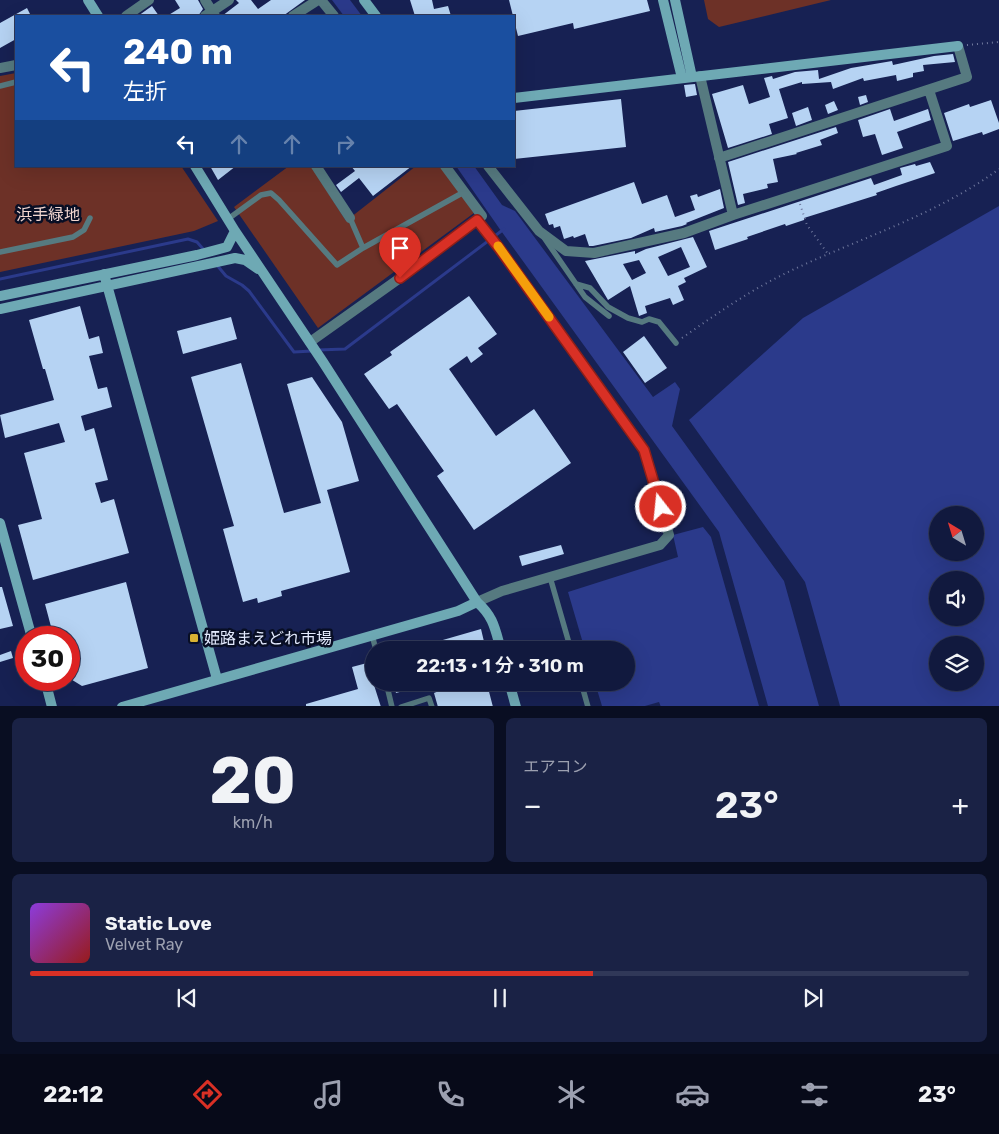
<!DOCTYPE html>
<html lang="ja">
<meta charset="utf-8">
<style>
:root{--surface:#11193e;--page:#1a2245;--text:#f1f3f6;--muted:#9ca0b0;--line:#303858;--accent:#d93025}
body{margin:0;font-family:Rubik,"Noto Sans JP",sans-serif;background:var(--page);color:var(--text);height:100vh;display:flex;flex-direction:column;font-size:19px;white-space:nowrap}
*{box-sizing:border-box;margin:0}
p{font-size:16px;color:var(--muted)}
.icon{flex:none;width:28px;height:28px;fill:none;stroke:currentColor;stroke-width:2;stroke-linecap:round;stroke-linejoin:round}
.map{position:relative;height:706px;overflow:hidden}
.side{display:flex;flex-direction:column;gap:12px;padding:12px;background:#090e22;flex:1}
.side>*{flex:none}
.top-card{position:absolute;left:15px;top:15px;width:500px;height:152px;border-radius:0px;box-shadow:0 5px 20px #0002,0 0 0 1px var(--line);background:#1a4fa0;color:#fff;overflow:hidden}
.needle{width:32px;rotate:322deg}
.controls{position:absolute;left:929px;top:506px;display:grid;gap:10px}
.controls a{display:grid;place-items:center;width:55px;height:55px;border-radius:50%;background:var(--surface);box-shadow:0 5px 20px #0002,0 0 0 1px var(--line);font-size:25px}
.speed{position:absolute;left:15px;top:626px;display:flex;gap:10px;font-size:25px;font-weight:700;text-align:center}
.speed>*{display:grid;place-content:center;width:65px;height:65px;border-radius:50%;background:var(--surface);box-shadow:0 5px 20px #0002,0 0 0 1px var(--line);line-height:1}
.speed .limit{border:8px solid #d22;background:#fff;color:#111}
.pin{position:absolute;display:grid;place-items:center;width:42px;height:42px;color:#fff;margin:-51px -21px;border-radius:50% 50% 50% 0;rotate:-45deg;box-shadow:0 0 5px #0007}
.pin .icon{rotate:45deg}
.me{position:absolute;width:55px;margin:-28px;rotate:344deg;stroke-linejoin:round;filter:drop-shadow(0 0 4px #0008)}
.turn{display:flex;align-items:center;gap:18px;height:105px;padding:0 25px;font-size:22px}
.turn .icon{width:65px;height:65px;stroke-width:2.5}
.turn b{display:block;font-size:35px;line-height:42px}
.lanes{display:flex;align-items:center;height:48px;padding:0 25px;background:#0003;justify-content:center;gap:25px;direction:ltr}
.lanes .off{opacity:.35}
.big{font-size:38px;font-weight:600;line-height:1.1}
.side .tile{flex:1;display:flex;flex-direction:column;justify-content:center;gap:8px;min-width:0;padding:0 18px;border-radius:8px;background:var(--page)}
.side .dial{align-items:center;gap:0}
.dial b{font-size:65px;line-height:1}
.song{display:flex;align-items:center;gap:15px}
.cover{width:60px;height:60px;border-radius:8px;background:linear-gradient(135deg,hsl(270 70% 55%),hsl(0 70% 35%))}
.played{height:5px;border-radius:2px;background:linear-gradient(90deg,var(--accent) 60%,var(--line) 60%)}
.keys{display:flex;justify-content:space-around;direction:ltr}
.heat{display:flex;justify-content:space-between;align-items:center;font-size:28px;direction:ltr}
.side .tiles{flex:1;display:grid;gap:12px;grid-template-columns:1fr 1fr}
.tile:last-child{grid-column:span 2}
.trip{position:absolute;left:365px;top:641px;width:270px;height:50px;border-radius:25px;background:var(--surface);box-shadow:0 5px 20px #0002,0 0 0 1px var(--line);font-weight:600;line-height:50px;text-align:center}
.tab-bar{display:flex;height:80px;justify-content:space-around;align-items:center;background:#070a19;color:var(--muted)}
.tab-bar .icon{width:35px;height:35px}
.tab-bar .selected{color:var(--accent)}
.tab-bar b{font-size:22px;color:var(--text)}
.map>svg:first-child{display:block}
.green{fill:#6d3127}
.water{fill:#2b3a8b;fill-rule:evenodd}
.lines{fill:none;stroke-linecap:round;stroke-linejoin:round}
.stream{stroke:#2b3a8b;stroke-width:3}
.building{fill:#b6d3f3;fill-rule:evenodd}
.path{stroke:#6f789d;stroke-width:2;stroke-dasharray:1 4;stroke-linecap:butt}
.lane{stroke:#567a80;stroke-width:5.5}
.street{stroke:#567a80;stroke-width:10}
.secondary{stroke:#6ea9b4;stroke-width:10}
.route-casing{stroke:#8d1f18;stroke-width:12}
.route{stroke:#d93025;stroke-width:9}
.slow{stroke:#f59e0b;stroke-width:9}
.poi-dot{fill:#dab333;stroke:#080e24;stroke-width:2}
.labels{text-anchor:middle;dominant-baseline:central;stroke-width:5;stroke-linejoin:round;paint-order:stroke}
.park-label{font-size:16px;fill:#f1d5cf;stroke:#080e24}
.poi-label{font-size:16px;fill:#e3eafe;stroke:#080e24;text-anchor:start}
</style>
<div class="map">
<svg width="999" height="707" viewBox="0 0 999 707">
<rect width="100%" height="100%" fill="#172153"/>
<path class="green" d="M 704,0 L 831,0 L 719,27 L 708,19 Z
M 16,73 L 16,166 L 181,166 L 218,221 L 194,231 L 0,272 L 0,76 Z
M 289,166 L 311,166 L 346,221 L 416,166 L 440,166 L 474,213 L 318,328 L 234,207 Z"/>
<path class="water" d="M 332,0 L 350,0 L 362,16 L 344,16 Z
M 456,166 L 474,166 L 502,205 L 515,211 L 653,397 L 675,382 L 680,389 L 672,426 L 784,581 L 819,706 L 768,706 L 719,532 L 499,228 Z
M 999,206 L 999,706 L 840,706 L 805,582 L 689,420 L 803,318 ZM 938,515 L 975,515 L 975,552 L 938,552 ZM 938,580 L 975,580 L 975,618 L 938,618 ZM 938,645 L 975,645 L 975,682 L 938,682 Z
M 703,527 L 711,537 L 759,706 L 661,707 L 659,702 L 645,706 L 602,706 L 595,683 L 626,682 L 626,650 L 585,650 L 568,592 L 678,557 L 673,535 Z"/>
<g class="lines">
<path class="stream" d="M 216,264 L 226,276 L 242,285 L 249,291 L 294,352 L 312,351
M 0,279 L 188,239 L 197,242 L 204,250
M 318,350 L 345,349 L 504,229"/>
</g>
<path class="building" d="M 175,0 L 198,0 L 203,9 L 198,16 L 167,16 L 180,8 Z
M 236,0 L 251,0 L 258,9 L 271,0 L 305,0 L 283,16 L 222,16 L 239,3 Z
M 410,0 L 432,0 L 434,9 L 448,6 L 451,16 L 415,16 Z
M 509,0 L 647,0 L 650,11 L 574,29 L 573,23 L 518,36 Z
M 152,6 L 159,16 L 138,16 Z
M 27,8 L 31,16 L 16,16 L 16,39 L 0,48 L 0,23 Z
M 953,54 L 955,62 L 923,65 L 924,71 L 913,73 L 913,77 L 897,81 L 896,75 L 864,81 L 863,78 L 833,89 L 831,82 L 802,84 L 802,82 L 779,89 L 788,118 L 769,124 L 772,134 L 728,148 L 712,94 L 743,85 L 749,104 L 770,97 L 764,78 L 772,76 L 773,79 L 795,72 L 818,70 L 819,79 L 851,68 L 892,61 L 893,65 L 934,56 Z
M 695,84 L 697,95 L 686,97 L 684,85 Z
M 866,95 L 868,102 L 860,105 L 858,97 Z
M 621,99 L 626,147 L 514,159 L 514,111 Z
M 991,100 L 999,123 L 999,129 L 983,135 L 982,132 L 953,141 L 944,113 L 969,104 L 970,107 Z
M 834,101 L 838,110 L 828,114 L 825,105 Z
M 808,107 L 812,120 L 796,126 L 792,113 Z
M 890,109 L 894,121 L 928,109 L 931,120 L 897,132 L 903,148 L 882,155 L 875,134 L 863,137 L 858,120 Z
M 836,127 L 838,133 L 820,140 L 822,145 L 796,153 L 797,154 L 773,159 L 778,182 L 767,184 L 768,188 L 743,194 L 745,203 L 738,205 L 728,162 Z
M 930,162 L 935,173 L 896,186 L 876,193 L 877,195 L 804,218 L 804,220 L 786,226 L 785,224 L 747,237 L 748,239 L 715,250 L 709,231 L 871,178 L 874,185 L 902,175 L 900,168 L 915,164 L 916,166 Z
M 210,166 L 236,166 L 218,180 Z
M 351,166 L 412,166 L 373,196 L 359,178 L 341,192 L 336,185 L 355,171 Z
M 634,182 L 642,204 L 667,195 L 675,217 L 695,210 L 690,196 L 697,194 L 698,197 L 720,189 L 724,208 L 686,223 L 687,224 L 682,226 L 655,232 L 654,228 L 631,238 L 593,246 L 589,246 L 585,234 L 574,238 L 573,236 L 564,239 L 560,226 L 554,228 L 553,224 L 549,225 L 545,214 Z
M 693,237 L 707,267 L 684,278 L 686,282 L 678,286 L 684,300 L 673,305 L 670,298 L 645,306 L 647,313 L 639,316 L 630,286 L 608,300 L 585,261 L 635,251 L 635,254 L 646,249 ZM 681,247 L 690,267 L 668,276 L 658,257 ZM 639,260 L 646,273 L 632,280 L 623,264 Z
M 469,296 L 497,334 L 478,348 L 483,354 L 471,363 L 467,356 L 449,369 L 496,436 L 534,409 L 571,463 L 474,530 L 437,476 L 444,471 L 397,404 L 389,409 L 364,374 L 392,355 L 390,352 Z
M 80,306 L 89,339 L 99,336 L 103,353 L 89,356 L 98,389 L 107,387 L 112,407 L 81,416 L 85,431 L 94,428 L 108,480 L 95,483 L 101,503 L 114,499 L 129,553 L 33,580 L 18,525 L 42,519 L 24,453 L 65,442 L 59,423 L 5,438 L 0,415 L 54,400 L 45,369 L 43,369 L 29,320 Z
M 231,317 L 237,339 L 183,354 L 177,331 Z
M 644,336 L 667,368 L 645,383 L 623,352 Z
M 241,363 L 284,513 L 321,503 L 287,384 L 312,377 L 342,422 L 359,481 L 327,490 L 350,572 L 281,591 L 282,596 L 258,603 L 257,598 L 243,602 L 223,529 L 234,526 L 191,377 Z
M 561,545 L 564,554 L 522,566 L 519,556 Z
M 126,582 L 148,668 L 82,686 L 69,678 L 69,638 L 54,638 L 45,604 Z
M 0,587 L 2,587 L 13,626 L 0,629 Z
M 481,629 L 486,650 L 415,650 L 415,648 Z
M 11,651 L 13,658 L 0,662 L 0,655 Z
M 367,663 L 381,707 L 306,707 L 306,704 L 358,689 L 352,667 Z
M 393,682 L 425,682 L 425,685 L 396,693 Z
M 437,682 L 481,682 L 482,686 L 487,684 L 493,707 L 438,707 L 434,693 L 439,691 Z"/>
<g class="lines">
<path class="path" d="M 967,45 L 999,42
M 800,204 L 807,225 L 828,254
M 682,338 C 715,315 746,293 782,275 C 853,240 934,217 999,169"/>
<path class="lane" d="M 0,86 L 16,82
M 350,218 L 363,248
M 228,219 L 261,195 L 271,193 L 279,200 L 337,265 L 363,248 L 464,192
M 545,239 L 585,297 L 609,316
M 0,252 L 73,237 L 84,230 L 90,218
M 576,284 L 590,288 L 608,307 L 628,318 L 642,322 L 649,319 L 659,322 L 676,343
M 550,577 L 571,650
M 372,635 L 376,650
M 386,682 L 392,707
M 581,682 L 588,707
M 401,707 L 429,698 L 432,707"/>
<path class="street" d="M 205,0 L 215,16
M 321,0 L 334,16
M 126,16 L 149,0
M 205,16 L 229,0
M 293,16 L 318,0
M 0,68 L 16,65
M 700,76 L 733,215
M 719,158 L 967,77 L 958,46
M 316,166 L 350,218
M 488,166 L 539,231 L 566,251 L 594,253 L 684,233 L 733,215 L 947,146 L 929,90
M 310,342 L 400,278 L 482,216 L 445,166
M 477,602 L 502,591 L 660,545 L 669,535 L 644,450 L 499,248 L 477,220"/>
<path class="secondary" d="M 88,0 L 98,16
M 364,0 L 376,16
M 663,0 L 682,78
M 675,0 L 692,77
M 514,98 L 958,46
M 104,274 L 217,679
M 0,296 L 197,255 L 227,247 L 235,231
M 0,309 L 235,258 L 245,260 L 258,269
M 0,523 L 32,638
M 477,602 C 494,617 495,629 501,650
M 45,680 L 52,707
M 509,682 L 516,707
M 122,707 L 458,611 L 477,602 L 323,362 L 235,231 L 195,166"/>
</g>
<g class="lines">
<g class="route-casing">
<path id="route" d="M 400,278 L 477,220 L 499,248 L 644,450 L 661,507"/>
</g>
<use href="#route" class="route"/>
<path class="slow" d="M 498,246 L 549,317"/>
</g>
<rect class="poi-dot" x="189" y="633" width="10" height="10" rx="2.5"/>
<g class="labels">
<g class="park-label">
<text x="48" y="214">浜手緑地</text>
</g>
<g class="poi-label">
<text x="204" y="638">姫路まえどれ市場</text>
</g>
</g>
</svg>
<div class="controls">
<a><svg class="needle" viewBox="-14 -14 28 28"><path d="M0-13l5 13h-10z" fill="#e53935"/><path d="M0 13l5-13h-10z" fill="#9ca0b0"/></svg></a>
<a><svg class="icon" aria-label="sound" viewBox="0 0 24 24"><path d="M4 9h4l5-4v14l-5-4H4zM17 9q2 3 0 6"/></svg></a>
<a><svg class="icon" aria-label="layers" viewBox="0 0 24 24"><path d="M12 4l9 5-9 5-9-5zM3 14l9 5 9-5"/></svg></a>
</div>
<div class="speed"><div class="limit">30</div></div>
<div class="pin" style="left:400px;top:278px;background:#d93025"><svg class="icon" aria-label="arrive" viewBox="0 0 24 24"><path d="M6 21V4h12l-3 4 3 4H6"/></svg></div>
<svg class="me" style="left:661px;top:507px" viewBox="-20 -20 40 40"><circle r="17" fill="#d93025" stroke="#fff" stroke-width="3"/><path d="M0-11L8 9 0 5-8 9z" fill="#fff"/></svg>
<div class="trip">22:13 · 1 分 · 310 m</div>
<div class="top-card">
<div class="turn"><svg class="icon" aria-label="left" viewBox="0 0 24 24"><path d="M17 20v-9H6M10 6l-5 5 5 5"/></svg><div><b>240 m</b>左折</div></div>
<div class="lanes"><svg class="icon" aria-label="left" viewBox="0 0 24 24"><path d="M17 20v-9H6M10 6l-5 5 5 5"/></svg><svg class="icon off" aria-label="ahead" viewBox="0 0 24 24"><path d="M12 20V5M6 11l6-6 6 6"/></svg><svg class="icon off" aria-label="ahead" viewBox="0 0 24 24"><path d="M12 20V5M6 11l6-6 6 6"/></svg><svg class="icon off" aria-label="right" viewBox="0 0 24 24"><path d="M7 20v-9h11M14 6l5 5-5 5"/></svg></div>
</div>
</div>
<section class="side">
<div class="tiles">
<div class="tile dial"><b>20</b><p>km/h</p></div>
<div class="tile"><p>エアコン</p>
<div class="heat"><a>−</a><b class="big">23°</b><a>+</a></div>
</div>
<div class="tile">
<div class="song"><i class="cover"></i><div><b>Static Love</b><p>Velvet Ray</p></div></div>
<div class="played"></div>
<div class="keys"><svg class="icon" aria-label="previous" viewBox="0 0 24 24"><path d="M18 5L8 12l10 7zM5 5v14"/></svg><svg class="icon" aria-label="pause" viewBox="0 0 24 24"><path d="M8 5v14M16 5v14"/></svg><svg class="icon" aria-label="next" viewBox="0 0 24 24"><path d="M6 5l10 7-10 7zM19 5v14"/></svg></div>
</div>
</div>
</section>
<nav class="tab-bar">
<b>22:12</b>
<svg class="icon selected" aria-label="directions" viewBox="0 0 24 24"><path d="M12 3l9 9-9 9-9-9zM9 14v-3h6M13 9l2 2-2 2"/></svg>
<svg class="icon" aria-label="music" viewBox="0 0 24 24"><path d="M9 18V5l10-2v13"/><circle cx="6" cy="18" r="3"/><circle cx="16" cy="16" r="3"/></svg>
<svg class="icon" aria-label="phone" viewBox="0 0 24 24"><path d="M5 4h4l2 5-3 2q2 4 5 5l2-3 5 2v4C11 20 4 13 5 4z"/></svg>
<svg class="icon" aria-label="climate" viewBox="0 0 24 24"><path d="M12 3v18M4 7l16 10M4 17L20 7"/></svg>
<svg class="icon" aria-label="car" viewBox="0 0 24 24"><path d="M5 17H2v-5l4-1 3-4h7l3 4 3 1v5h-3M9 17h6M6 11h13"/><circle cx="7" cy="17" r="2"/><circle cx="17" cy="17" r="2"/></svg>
<svg class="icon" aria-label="filters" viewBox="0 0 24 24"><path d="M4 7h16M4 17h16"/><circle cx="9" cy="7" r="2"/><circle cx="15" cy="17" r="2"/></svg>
<b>23°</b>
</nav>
